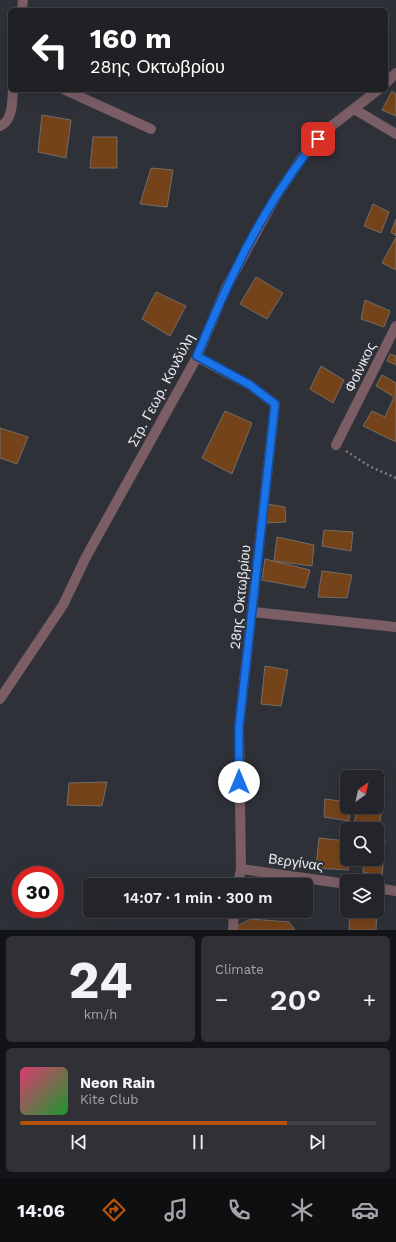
<!DOCTYPE html>
<meta charset="utf-8">
<style>
:root{--surface:#23252a;--page:#2f3136;--text:#f1f3f6;--muted:#a3a5a8;--line:#404247;--accent:#b45309}
body{margin:0;font-family:"Work Sans",sans-serif;background:var(--page);color:var(--text);height:100vh;display:flex;flex-direction:column;font-size:15px;white-space:nowrap}
*{box-sizing:border-box;margin:0}
p{font-size:13px;color:var(--muted)}
.icon{flex:none;width:22px;height:22px;fill:none;stroke:currentColor;stroke-width:2;stroke-linecap:round;stroke-linejoin:round}
.map{position:relative;height:930px;overflow:hidden}
.drawer{display:flex;flex-direction:column;gap:6px;padding:6px;background:#131417;flex:1}
.drawer>*{flex:none}
.guide{position:absolute;left:8px;top:8px;width:380px;height:84px;border-radius:6px;box-shadow:0 4px 16px #0002,0 0 0 1px var(--line);background:#202124;color:#fff;overflow:hidden}
.needle{width:26px;rotate:33deg}
.fabs{position:absolute;left:340px;top:770px;display:grid;gap:8px}
.fabs a{display:grid;place-items:center;width:44px;height:44px;border-radius:6px;background:var(--surface);box-shadow:0 4px 16px #0002,0 0 0 1px var(--line);font-size:20px}
.speed{position:absolute;left:12px;top:866px;display:flex;gap:8px;font-size:20px;font-weight:700;text-align:center}
.speed>*{display:grid;place-content:center;width:52px;height:52px;border-radius:50%;background:var(--surface);box-shadow:0 4px 16px #0002,0 0 0 1px var(--line);line-height:1}
.speed .limit{border:6px solid #d22;background:#fff;color:#111}
.pin{position:absolute;display:grid;place-items:center;width:34px;height:34px;color:#fff;margin:-17px;border-radius:8px;box-shadow:0 2px 6px #0006}
.me{position:absolute;width:44px;margin:-22px;rotate:0deg;stroke-linejoin:round;filter:drop-shadow(0 0 3px #0008)}
.turn{display:flex;align-items:center;gap:14px;height:84px;padding:0 16px;font-size:18px}
.turn .icon{width:52px;height:52px;stroke-width:2.5}
.turn b{display:block;font-size:28px;line-height:34px}
.big{font-size:30px;font-weight:600;line-height:1.1}
.drawer .card{flex:1;display:flex;flex-direction:column;justify-content:center;gap:6px;min-width:0;padding:0 14px;border-radius:6px;background:var(--page)}
.drawer .dial{align-items:center;gap:0}
.dial b{font-size:52px;line-height:1}
.song{display:flex;align-items:center;gap:12px}
.cover{width:48px;height:48px;border-radius:6px;background:linear-gradient(135deg,hsl(340 70% 55%),hsl(130 70% 35%))}
.played{height:4px;border-radius:2px;background:linear-gradient(90deg,var(--accent) 75%,var(--line) 75%)}
.keys{display:flex;justify-content:space-around;direction:ltr}
.heat{display:flex;justify-content:space-between;align-items:center;font-size:22px;direction:ltr}
.drawer .tiles{flex:1;display:grid;gap:6px;grid-template-columns:1fr 1fr}
.card:last-child{grid-column:span 2}
.trip{position:absolute;left:83px;top:878px;width:230px;height:40px;border-radius:6px;background:var(--surface);box-shadow:0 4px 16px #0002,0 0 0 1px var(--line);font-weight:600;line-height:40px;text-align:center}
.menu{display:flex;height:64px;justify-content:space-around;align-items:center;background:#0e0f11;color:var(--muted)}
.menu .icon{width:28px;height:28px}
.menu .current{color:var(--accent)}
.menu b{font-size:18px;color:var(--text)}
.map>svg:first-child{display:block}
.building{fill:#74431a;stroke:#746c66}
.lines{fill:none;stroke-linecap:round;stroke-linejoin:round}
.path{stroke:#7c7e84;stroke-width:2.5;stroke-dasharray:2 3;stroke-linecap:butt}
.street{stroke:#7a5d65;stroke-width:10}
.route-casing{stroke:#114b97;stroke-width:10}
.route{stroke:#1a73e8;stroke-width:7}
.labels{text-anchor:middle;dominant-baseline:central;stroke-width:4;stroke-linejoin:round;paint-order:stroke}
.street-label{font-size:14px;fill:#eaebf0;stroke:#2f3138}
</style>
<div class="map">
<svg width="396" height="930" viewBox="0 0 396 930">
<rect width="100%" height="100%" fill="#2f3138"/>
<path class="building" d="M 392,91 L 396,94 L 396,116 L 382,110 Z
M 42,115 L 71,120 L 66,158 L 38,152 Z
M 93,137 L 117,137 L 117,168 L 90,168 Z
M 151,168 L 173,170 L 167,207 L 140,204 Z
M 373,204 L 389,212 L 381,233 L 364,226 Z
M 396,219 L 396,236 L 391,232 Z
M 396,237 L 396,270 L 382,263 Z
M 256,277 L 283,293 L 267,319 L 240,304 Z
M 156,292 L 186,306 L 170,336 L 142,319 Z
M 365,300 L 390,311 L 384,327 L 361,319 Z
M 390,354 L 396,356 L 396,365 L 387,361 Z
M 321,366 L 344,380 L 333,403 L 310,389 Z
M 382,375 L 396,383 L 396,442 L 363,426 L 372,411 L 385,417 L 394,397 L 376,386 Z
M 225,411 L 252,423 L 232,474 L 202,458 Z
M 0,428 L 28,437 L 17,464 L 0,458 Z
M 267,504 L 285,507 L 286,522 L 265,523 Z
M 324,530 L 353,532 L 351,551 L 322,546 Z
M 277,537 L 314,545 L 312,566 L 274,561 Z
M 265,559 L 310,570 L 305,588 L 262,580 Z
M 322,571 L 352,575 L 347,598 L 318,597 Z
M 265,666 L 288,670 L 281,706 L 261,704 Z
M 107,782 L 102,806 L 67,805 L 69,783 Z
M 325,799 L 347,802 L 347,807 L 350,807 L 349,821 L 324,817 Z
M 357,807 L 382,811 L 378,830 L 354,825 Z
M 319,838 L 347,841 L 347,859 L 349,859 L 348,870 L 316,868 Z
M 377,839 L 385,840 L 382,876 L 363,872 L 364,859 L 377,859 Z
M 350,911 L 377,911 L 376,930 L 349,930 Z
M 251,919 L 289,922 L 295,930 L 235,930 L 235,927 Z"/>
<g class="lines">
<path class="path" d="M 346,451 L 369,466 L 396,478"/>
<path class="street" d="M 22,10 L 23,0
M 386,83 L 396,73
M 65,90 L 151,129
M 354,109 L 396,134
M 0,126 C 13,121 12,102 13,90
M 197,357 L 250,385 L 275,404 L 239,727 L 241,869 L 238,885
M 336,445 L 396,326
M 253,612 L 396,627
M 0,699 L 63,605 L 86,557 L 197,357 L 226,288 L 275,198 L 304,155 L 325,131 L 378,90
M 241,869 L 347,884
M 377,888 L 396,891
M 233,930 L 234,911"/>
</g>
<g class="lines">
<g class="route-casing">
<path id="route" d="M 239,782 L 239,727 L 275,404 L 250,385 L 197,356 C 228,281 265,201 318,139"/>
</g>
<use href="#route" class="route"/>
</g>
<g class="labels">
<g class="street-label">
<text transform="translate(360 367) rotate(-64)">Φοίνικος</text>
<text transform="translate(161 390) rotate(-62)">Στρ. Γεωρ. Κονδύλη</text>
<text transform="translate(240 597) rotate(-84)">28ης Οκτωβρίου</text>
<text transform="translate(296 862) rotate(8)">Βεργίνας</text>
</g>
</g>
</svg>
<div class="fabs">
<a><svg class="needle" viewBox="-14 -14 28 28"><path d="M0-13l5 13h-10z" fill="#e53935"/><path d="M0 13l5-13h-10z" fill="#a3a5a8"/></svg></a>
<a><svg class="icon" aria-label="search" viewBox="0 0 24 24"><circle cx="10" cy="10" r="6"/><path d="M15 15l6 6"/></svg></a>
<a><svg class="icon" aria-label="layers" viewBox="0 0 24 24"><path d="M12 4l9 5-9 5-9-5zM3 14l9 5 9-5"/></svg></a>
</div>
<div class="speed"><div class="limit">30</div></div>
<div class="pin" style="left:318px;top:139px;background:#d93025"><svg class="icon" aria-label="arrive" viewBox="0 0 24 24"><path d="M6 21V4h12l-3 4 3 4H6"/></svg></div>
<svg class="me" style="left:239px;top:782px" viewBox="-20 -20 40 40"><circle r="19" fill="#fff"/><path d="M0-13L10 11 0 6-10 11z" fill="#1a73e8"/></svg>
<div class="trip">14:07 · 1 min · 300 m</div>
<div class="guide">
<div class="turn"><svg class="icon" aria-label="left" viewBox="0 0 24 24"><path d="M17 20v-9H6M10 6l-5 5 5 5"/></svg><div><b>160 m</b>28ης Οκτωβρίου</div></div>
</div>
</div>
<section class="drawer">
<div class="tiles">
<div class="card dial"><b>24</b><p>km/h</p></div>
<div class="card"><p>Climate</p>
<div class="heat"><a>−</a><b class="big">20°</b><a>+</a></div>
</div>
<div class="card">
<div class="song"><i class="cover"></i><div><b>Neon Rain</b><p>Kite Club</p></div></div>
<div class="played"></div>
<div class="keys"><svg class="icon" aria-label="previous" viewBox="0 0 24 24"><path d="M18 5L8 12l10 7zM5 5v14"/></svg><svg class="icon" aria-label="pause" viewBox="0 0 24 24"><path d="M8 5v14M16 5v14"/></svg><svg class="icon" aria-label="next" viewBox="0 0 24 24"><path d="M6 5l10 7-10 7zM19 5v14"/></svg></div>
</div>
</div>
</section>
<nav class="menu">
<b>14:06</b>
<svg class="icon current" aria-label="directions" viewBox="0 0 24 24"><path d="M12 3l9 9-9 9-9-9zM9 14v-3h6M13 9l2 2-2 2"/></svg>
<svg class="icon" aria-label="music" viewBox="0 0 24 24"><path d="M9 18V5l10-2v13"/><circle cx="6" cy="18" r="3"/><circle cx="16" cy="16" r="3"/></svg>
<svg class="icon" aria-label="phone" viewBox="0 0 24 24"><path d="M5 4h4l2 5-3 2q2 4 5 5l2-3 5 2v4C11 20 4 13 5 4z"/></svg>
<svg class="icon" aria-label="climate" viewBox="0 0 24 24"><path d="M12 3v18M4 7l16 10M4 17L20 7"/></svg>
<svg class="icon" aria-label="car" viewBox="0 0 24 24"><path d="M5 17H2v-5l4-1 3-4h7l3 4 3 1v5h-3M9 17h6M6 11h13"/><circle cx="7" cy="17" r="2"/><circle cx="17" cy="17" r="2"/></svg>
</nav>
